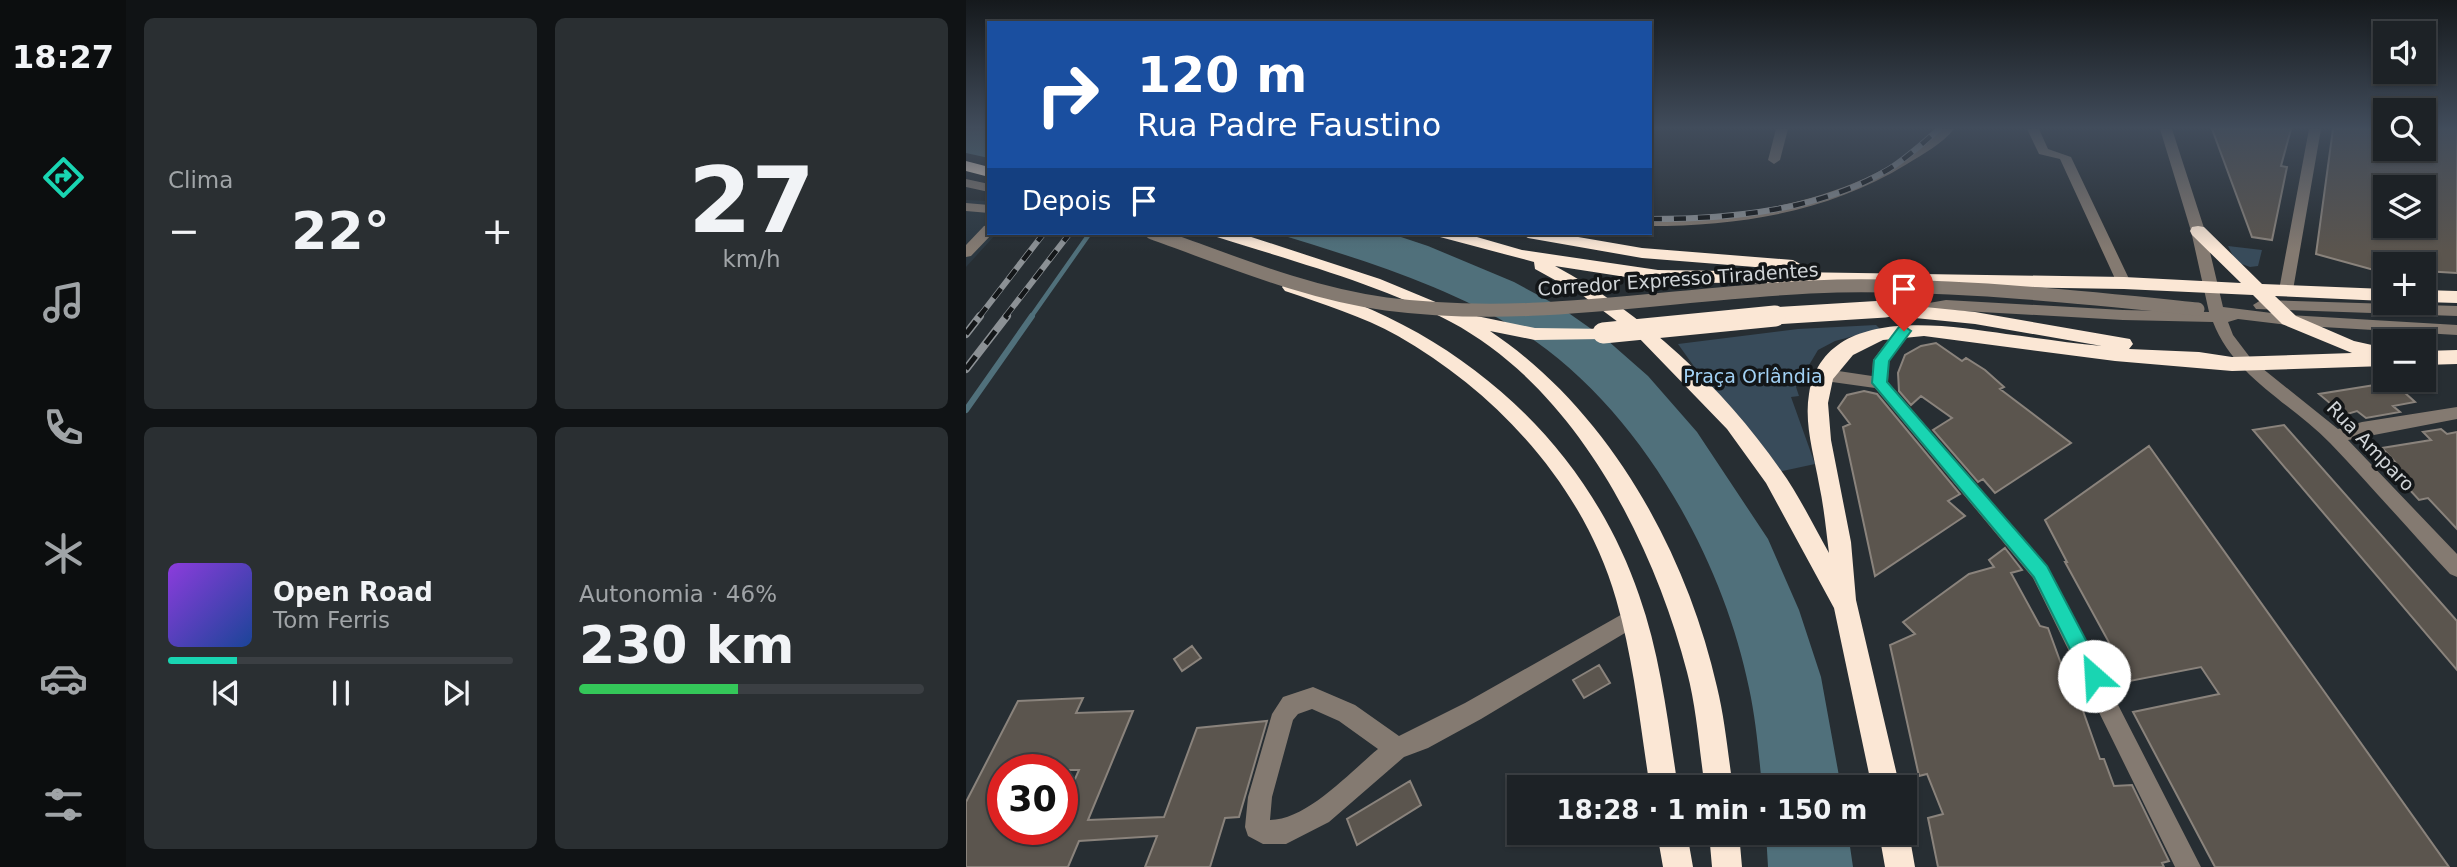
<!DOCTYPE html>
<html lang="pt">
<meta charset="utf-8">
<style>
:root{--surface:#1d2226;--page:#2a2f32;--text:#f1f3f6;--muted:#a0a4a7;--line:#3b3f43;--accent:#19d5b2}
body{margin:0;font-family:"DejaVu Sans",sans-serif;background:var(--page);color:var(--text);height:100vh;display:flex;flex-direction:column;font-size:26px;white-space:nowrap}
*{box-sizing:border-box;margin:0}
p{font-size:23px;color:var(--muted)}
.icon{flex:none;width:38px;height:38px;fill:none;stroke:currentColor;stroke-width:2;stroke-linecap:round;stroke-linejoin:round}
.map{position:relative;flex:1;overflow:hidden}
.sheet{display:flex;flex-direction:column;gap:18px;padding:18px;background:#101315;width:840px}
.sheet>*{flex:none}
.banner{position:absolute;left:21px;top:21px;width:665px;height:214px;border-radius:0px;box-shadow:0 2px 5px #0004,0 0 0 2px var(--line);background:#1a4fa0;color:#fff;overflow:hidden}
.buttons{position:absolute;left:1407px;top:21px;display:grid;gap:14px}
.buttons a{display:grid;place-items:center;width:63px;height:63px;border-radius:0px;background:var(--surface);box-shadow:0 2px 5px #0004,0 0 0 2px var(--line);font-size:35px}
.speed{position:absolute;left:21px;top:754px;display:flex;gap:14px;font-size:35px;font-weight:700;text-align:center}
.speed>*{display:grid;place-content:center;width:91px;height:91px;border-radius:50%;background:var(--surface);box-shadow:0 2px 5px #0004,0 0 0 2px var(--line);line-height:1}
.speed .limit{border:10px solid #d22;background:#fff;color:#111}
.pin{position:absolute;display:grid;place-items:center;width:60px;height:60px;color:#fff;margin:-72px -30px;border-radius:50% 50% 50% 0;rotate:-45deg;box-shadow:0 0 7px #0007}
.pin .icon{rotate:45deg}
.me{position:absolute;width:77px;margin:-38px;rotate:334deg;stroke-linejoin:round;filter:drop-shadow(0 0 5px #0008)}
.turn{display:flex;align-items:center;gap:24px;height:147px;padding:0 35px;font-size:32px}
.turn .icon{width:91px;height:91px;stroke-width:2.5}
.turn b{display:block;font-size:49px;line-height:60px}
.then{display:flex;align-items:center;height:66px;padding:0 35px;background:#0003;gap:14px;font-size:26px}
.big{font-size:52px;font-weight:600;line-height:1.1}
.sheet .card{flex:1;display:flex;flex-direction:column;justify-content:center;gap:10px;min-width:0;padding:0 24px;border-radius:10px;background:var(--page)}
.sheet .dial{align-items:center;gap:0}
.dial b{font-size:91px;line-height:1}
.song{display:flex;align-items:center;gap:21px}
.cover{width:84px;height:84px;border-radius:10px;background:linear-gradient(135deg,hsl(270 70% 55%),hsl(220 70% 35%))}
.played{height:7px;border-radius:4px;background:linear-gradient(90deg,var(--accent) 20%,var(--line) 20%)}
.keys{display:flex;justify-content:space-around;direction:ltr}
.heat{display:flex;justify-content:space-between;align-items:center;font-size:38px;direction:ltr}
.charge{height:10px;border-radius:5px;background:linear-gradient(90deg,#34c759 46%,var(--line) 0)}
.sheet .tiles{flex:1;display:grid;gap:18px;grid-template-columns:repeat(2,1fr)}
.trip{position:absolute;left:541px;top:775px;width:410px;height:70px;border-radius:0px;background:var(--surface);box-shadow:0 2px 5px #0004,0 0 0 2px var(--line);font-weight:600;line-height:70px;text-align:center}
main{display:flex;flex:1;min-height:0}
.dock{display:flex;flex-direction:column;width:126px;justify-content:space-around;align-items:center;background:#0c0e0f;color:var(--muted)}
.dock .icon{width:49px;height:49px}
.dock .on{color:var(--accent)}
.dock b{font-size:32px;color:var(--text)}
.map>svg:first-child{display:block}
.built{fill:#2c3841}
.green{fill:#384b5a}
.water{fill:#50707b}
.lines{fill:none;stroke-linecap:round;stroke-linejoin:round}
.stream-far1{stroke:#50707b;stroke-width:4.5}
.stream{stroke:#50707b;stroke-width:6}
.building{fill:#5b554e;stroke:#8a837c;stroke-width:2;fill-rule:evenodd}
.minor{fill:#847a71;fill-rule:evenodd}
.highway{fill:#fbe7d5;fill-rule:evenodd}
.rail-far1-casing{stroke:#8c9195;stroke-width:6}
.rail-casing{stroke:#8c9195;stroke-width:8}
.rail-far1{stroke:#131618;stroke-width:4.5;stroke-dasharray:12;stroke-linecap:butt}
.rail{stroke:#131618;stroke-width:5;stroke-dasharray:16;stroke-linecap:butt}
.minor-bridge{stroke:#847a71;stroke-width:13}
.highway-bridge-far1{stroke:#fbe7d5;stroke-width:17}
.highway-bridge{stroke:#fbe7d5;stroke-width:21}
.route{fill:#19d5b2;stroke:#108a74;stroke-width:2}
.labels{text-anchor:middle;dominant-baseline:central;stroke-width:7;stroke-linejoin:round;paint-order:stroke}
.street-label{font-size:19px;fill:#d1d5d8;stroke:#131618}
.park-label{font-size:19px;fill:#a2d1f4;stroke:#131618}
</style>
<main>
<nav class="dock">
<b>18:27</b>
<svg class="icon on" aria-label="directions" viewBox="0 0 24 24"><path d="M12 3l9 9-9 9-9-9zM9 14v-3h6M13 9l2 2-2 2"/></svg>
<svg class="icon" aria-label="music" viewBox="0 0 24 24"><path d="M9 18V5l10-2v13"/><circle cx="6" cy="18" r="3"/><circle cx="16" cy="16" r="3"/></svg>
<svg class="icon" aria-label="phone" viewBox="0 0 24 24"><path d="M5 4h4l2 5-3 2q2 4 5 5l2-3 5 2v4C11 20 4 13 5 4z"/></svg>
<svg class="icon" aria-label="climate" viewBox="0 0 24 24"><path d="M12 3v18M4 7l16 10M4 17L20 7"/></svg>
<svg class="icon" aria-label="car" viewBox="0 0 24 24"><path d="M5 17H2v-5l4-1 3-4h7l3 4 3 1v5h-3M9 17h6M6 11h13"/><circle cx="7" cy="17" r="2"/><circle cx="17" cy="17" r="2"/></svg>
<svg class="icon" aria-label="filters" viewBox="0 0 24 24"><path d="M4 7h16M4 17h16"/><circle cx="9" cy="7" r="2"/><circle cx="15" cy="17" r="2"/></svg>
</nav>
<section class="sheet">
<div class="tiles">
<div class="card"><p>Clima</p>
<div class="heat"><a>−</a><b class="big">22°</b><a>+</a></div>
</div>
<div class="card dial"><b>27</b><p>km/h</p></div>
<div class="card">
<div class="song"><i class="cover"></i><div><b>Open Road</b><p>Tom Ferris</p></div></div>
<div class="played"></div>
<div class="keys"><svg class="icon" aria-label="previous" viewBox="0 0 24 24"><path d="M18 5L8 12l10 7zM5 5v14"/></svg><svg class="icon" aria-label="pause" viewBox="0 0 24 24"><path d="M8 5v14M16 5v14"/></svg><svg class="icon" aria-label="next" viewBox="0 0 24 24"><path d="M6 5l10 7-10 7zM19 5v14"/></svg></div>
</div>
<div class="card"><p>Autonomia · 46%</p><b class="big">230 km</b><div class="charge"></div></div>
</div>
</section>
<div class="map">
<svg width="1491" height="867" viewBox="0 0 1491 867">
<rect width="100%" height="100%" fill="#272e33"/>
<path class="built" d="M 0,200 L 23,201 L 23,233 L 31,233 L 0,267 Z"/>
<path class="green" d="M 1262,246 L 1296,250 L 1292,266 L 1284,267 L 1270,262 Z
M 910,325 L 914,329 L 869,341 L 852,350 L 830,387 L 833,396 L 825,397 L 849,464 L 812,472 L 754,403 L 712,344 L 832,329 Z"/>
<path class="water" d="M 0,129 L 23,130 L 23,158 L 0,153 Z
M 309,233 L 423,233 L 462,246 L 548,282 L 594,307 L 641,340 L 682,376 L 731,432 L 802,539 L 833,610 L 855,677 L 875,787 L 796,787 C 793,755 790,720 783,688 C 756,555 671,405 554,331 C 478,284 393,259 309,233 Z
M 800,833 L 882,833 L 887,867 L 802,867 Z"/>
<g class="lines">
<path class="stream-far1" d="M 65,317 L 124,233"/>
<path class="stream" d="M 0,410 L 66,316"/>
</g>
<path class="building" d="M 1246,129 L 1325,129 L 1315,166 L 1321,167 L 1306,240 L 1286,237 Z
M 1367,129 L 1419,129 L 1419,149 L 1458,149 L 1458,129 L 1491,129 L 1491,273 L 1458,271 L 1458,264 L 1419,264 L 1419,270 L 1408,270 L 1350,254 ZM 1419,187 L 1458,187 L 1458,226 L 1419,226 Z
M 970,343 L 996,361 L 1000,358 L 1019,370 L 1038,387 L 1034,389 L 1105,443 L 1029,493 L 1017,479 L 1012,482 L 967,430 L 986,418 L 955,396 L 945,405 L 933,391 L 932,373 L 939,355 L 955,346 Z
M 1427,382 L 1449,402 L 1427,406 L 1434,412 L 1400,418 L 1391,411 L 1378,415 L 1353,394 Z
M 898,391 L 911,394 L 994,494 L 982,501 L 999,516 L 909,576 L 877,427 L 884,424 L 872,408 L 881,395 Z
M 1318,425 L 1491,621 L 1491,670 L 1287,430 Z
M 1475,429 L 1481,434 L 1491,432 L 1491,529 L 1462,498 L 1453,500 L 1420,464 L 1429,462 L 1416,448 L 1465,440 L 1457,432 Z
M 1183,446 L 1345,673 L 1483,867 L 1249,867 L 1167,712 L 1253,694 L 1235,667 L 1164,681 L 1099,562 L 1101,562 L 1079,520 Z
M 1039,548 L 1056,570 L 1045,573 L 1074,626 L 1082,628 L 1105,691 L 1110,691 L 1134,759 L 1138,759 L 1148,786 L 1166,785 L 1203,861 L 1196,863 L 1198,867 L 972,867 L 962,818 L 977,814 L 961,774 L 953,776 L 924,645 L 949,634 L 937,622 L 1003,574 L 1028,567 L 1023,560 Z
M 226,646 L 235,658 L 216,671 L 208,659 Z
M 633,665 L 644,683 L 618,698 L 607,680 Z
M 117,698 L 110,713 L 167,711 L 122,820 L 198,817 L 231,728 L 301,721 L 273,817 L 259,818 L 244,867 L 179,867 L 191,836 L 113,841 L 102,867 L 0,867 L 0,802 L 52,701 ZM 37,770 L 113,770 L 96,808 L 96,830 L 37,830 Z
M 444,781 L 455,805 L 391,845 L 381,819 Z"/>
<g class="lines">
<path class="minor" d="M 810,129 L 822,129 L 814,160 L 808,164 L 802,160 Z
M 975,129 L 988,129 C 976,144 957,154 941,164 C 863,212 774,226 684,226 L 684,218 C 784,218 898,199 975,129 Z
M 1061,129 L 1073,129 L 1082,149 L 1105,157 L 1165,283 L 1163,286 L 1158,288 L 1151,283 L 1094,159 L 1073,154 Z
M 1194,129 L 1206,129 L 1239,231 L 1257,307 L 1323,315 L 1491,325 L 1491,335 L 1323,325 L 1272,319 L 1262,322 L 1267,335 L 1286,360 L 1372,429 L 1396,422 L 1491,407 L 1491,419 L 1382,440 L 1491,554 L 1491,577 L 1484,574 C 1444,531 1405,486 1364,443 C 1325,403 1268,377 1247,322 L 1157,320 L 980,310 L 940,315 L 937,311 L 940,307 L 980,300 L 1157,310 L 1243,312 L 1225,231 Z
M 1343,129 L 1355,129 L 1327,290 L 1320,295 L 1313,290 Z
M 0,179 L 23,184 L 23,192 L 0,187 Z
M 0,203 L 23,205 L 23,213 L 0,211 Z
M 23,225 L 23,233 L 27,233 L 5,256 L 0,257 L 0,245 L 18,226 Z
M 1295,300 L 1491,306 L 1491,316 L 1290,309 L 1287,305 Z
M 938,326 L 946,331 L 923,361 L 922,382 L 1081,566 L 1235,867 L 1209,867 L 1067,578 L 909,388 L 859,381 L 851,375 L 859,369 L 906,376 L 907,360 L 932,327 Z
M 667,608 L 674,610 L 677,617 L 674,624 L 515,719 L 462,748 L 438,757 L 363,822 L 320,844 L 297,844 L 282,836 L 279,827 L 282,797 L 306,714 L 317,697 L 347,687 L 389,705 L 433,736 L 499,703 ZM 346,709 L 373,721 L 412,749 C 384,772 341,820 304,820 L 306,797 L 327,720 L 332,714 Z"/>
<path class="highway" d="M 0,161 L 23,167 L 23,177 L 0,171 Z
M 1232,226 L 1238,227 L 1296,284 L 1419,289 L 1419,301 L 1309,296 L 1330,316 L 1388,341 L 1415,347 L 1419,352 L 1419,366 L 1266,371 L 1149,361 L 958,336 L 917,340 L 887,355 L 867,379 L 862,403 L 865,440 L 885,542 L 890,600 L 934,788 L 906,788 L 868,608 L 800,483 L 761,429 L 672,337 L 616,295 L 569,269 L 568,262 L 474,237 L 472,233 L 497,233 L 556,250 L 692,270 L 1158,277 L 1275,283 L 1226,235 L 1224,231 L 1226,227 ZM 589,266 L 692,282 L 1158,289 L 1287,295 L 1316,324 L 1386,353 L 1266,357 L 1233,352 L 1163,349 L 1167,344 L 1164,339 L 1009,312 L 919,303 L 913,305 L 910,309 L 919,315 L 1009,324 L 1136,346 C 1104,343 1072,338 1040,334 C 978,325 858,304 843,394 C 838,424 848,455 853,484 C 858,507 860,530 863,553 C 847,525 833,495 814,469 C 756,386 678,314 589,266 Z
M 249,233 L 273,233 L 414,279 L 496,313 L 569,328 L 644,329 L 646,333 L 644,337 L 637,339 L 569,340 L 524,331 C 642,410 720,550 751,687 C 759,720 762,754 767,788 L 739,788 C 733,749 731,710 721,672 C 687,541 609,388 485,322 C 416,285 326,261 251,237 Z
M 554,233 L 589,233 L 676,248 L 827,260 L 836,265 L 827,270 L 676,258 L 562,238 Z
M 325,281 C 485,324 619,437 673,595 C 695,657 702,723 712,788 L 684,788 C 674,725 668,661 650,599 C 618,487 532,393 432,336 C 396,316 357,304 319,291 L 316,287 L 319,283 Z
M 1458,290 L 1491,291 L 1491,303 L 1458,302 Z
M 1491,350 L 1491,364 L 1458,365 L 1458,351 Z
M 938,822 L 943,833 L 949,867 L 919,867 L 913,833 L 938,833 Z
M 691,833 L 721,833 L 727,867 L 697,867 Z
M 743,833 L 773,833 L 776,867 L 746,867 Z"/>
<g class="rail-far1-casing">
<path id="rail-far1" d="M 684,219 C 763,219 853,211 923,169 C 941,158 957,143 973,129
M 13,317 L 78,233
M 39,317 L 104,233"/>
</g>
<g class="rail-casing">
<path id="rail" d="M 0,334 L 14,316
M 0,369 L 41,316"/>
</g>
<use href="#rail-far1" class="rail-far1"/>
<use href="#rail" class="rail"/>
<path class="minor-bridge" d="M 186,233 C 262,260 339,293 420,304 C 575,324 718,290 871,286 C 991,284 1112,297 1232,309"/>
<path class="highway-bridge-far1" d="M 790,317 L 919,309"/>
<path class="highway-bridge" d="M 637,333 L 809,316"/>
</g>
<linearGradient id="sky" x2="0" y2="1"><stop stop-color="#15191c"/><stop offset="0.51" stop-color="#414c5b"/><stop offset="1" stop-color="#414c5b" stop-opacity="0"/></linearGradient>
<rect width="1491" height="251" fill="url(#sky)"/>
<path class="route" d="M 938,326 L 945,331 L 923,361 L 921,382 L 1081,566 L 1135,669 L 1138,676 L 1135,683 L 1128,685 L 1121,683 L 1068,577 L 906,383 L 908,360 L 933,327 Z"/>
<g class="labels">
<g class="street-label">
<text transform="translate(712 279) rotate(-4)">Corredor Expresso Tiradentes</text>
<text transform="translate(1405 446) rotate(46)">Rua Amparo</text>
</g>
<g class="park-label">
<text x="787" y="376">Praça Orlândia</text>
</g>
</g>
</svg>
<div class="buttons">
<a><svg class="icon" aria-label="sound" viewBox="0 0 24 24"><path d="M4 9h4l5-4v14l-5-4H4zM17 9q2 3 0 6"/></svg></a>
<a><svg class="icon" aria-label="search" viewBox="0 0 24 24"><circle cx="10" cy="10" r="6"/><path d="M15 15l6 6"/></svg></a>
<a><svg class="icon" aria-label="layers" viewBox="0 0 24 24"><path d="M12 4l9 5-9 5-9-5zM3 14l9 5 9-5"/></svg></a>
<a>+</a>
<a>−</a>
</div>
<div class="speed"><div class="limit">30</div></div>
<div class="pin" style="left:938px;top:331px;background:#d93025"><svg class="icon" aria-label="arrive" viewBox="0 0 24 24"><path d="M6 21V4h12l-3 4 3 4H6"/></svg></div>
<svg class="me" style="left:1128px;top:676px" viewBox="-20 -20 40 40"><circle r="19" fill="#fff"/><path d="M0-13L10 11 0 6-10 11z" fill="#19d5b2"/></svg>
<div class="trip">18:28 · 1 min · 150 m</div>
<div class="banner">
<div class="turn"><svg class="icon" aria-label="right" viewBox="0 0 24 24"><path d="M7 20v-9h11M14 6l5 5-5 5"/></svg><div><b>120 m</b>Rua Padre Faustino</div></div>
<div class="then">Depois<svg class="icon" aria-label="arrive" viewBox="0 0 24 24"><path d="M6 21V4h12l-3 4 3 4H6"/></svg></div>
</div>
</div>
</main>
